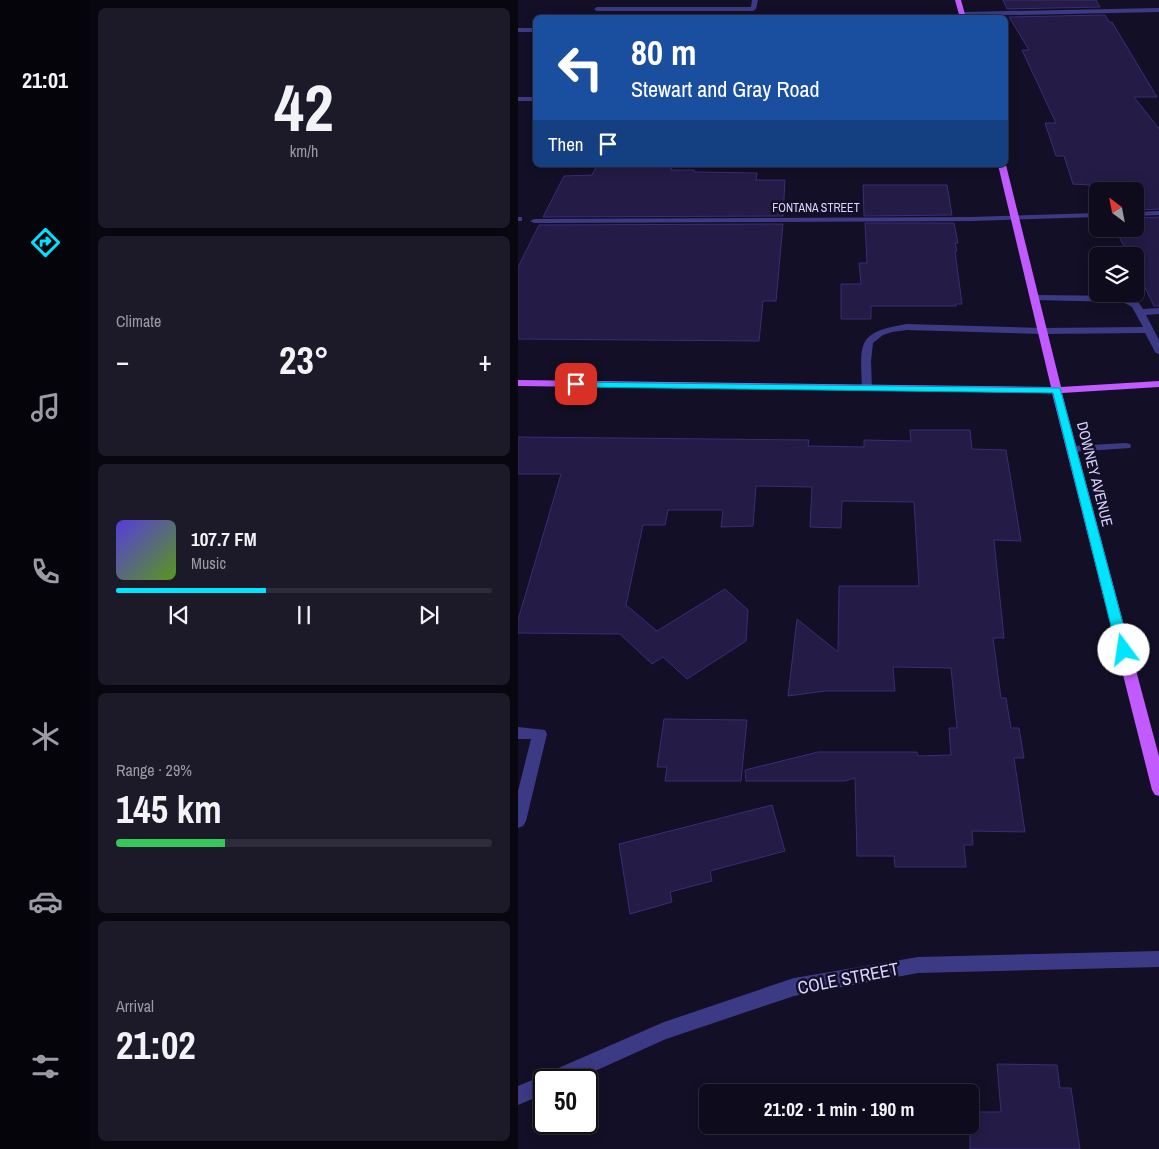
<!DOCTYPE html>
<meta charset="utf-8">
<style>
:root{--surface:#0e0b1c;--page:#1c1929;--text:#f1f3f6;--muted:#9b9ba3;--line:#2e2b3b;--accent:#00e5ff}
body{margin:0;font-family:"Archivo Narrow",sans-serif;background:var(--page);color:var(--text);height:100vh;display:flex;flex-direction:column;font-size:19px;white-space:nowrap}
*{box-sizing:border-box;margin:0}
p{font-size:16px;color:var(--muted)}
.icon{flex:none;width:28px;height:28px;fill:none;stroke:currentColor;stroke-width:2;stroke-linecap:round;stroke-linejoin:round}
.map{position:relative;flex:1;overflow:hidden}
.details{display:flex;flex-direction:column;gap:8px;padding:8px;background:#08060f;width:428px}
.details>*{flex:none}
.top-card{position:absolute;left:15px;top:15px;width:475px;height:152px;border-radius:8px;box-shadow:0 2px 12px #0003,0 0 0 1px var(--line);background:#1a4fa0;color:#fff;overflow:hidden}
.needle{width:32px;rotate:328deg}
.buttons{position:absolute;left:571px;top:182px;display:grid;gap:10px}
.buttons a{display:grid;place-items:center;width:55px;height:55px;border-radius:8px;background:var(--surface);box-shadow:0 2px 12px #0003,0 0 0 1px var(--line);font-size:25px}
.speed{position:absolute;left:15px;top:1069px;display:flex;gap:10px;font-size:25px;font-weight:700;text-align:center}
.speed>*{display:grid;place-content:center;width:65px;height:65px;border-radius:50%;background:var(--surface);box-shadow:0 2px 12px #0003,0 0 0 1px var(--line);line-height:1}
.speed .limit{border:2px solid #111;border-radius:8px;background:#fff;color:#111}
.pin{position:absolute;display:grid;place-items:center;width:42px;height:42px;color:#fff;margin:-21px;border-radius:10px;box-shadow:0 2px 8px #0006}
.me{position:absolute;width:55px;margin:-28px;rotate:346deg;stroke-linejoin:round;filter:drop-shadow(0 0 4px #0008)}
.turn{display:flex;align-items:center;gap:18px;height:105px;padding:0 15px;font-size:22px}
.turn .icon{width:65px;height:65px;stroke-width:2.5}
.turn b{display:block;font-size:35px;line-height:42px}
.then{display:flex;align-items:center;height:48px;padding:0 15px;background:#0003;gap:10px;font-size:19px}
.big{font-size:38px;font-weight:700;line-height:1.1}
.details .widget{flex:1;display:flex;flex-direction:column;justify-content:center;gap:8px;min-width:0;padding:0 18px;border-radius:8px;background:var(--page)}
.details .dial{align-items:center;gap:0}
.dial b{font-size:65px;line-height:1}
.song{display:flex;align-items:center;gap:15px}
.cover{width:60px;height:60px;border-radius:8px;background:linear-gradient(135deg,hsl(250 70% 55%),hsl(90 70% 35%))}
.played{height:5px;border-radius:2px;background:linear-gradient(90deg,var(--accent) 40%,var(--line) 40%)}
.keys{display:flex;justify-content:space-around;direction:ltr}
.heat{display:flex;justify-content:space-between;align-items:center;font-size:28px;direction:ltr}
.charge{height:8px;border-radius:4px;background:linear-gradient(90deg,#34c759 29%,var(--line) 0)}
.trip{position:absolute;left:181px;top:1084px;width:280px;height:50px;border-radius:8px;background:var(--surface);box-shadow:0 2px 12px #0003,0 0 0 1px var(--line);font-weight:700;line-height:50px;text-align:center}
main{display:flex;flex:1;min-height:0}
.dock{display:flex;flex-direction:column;width:90px;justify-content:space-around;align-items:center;background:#06040b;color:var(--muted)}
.dock .icon{width:35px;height:35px}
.dock .active{color:var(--accent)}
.dock b{font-size:22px;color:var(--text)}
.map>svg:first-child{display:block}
.building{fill:#241b47;stroke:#3b2d73}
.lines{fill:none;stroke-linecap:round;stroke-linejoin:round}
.minor{fill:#3d3a85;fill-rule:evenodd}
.major{fill:#c25bff;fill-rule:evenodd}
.route{fill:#00e5ff;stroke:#0095a6}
.labels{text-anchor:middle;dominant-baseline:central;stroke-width:5;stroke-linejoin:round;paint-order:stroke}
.far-street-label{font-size:12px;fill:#d9d4ff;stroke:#130f26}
.street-label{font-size:15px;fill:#d9d4ff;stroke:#130f26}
.near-street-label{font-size:18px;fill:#d9d4ff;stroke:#130f26}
</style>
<main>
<nav class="dock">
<b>21:01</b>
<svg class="icon active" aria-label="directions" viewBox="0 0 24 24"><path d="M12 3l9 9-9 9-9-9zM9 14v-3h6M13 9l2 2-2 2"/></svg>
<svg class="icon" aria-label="music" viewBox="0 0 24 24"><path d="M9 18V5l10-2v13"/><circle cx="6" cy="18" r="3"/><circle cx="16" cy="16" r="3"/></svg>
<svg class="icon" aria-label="phone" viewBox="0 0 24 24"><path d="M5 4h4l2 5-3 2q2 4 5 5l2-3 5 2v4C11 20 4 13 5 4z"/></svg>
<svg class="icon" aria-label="climate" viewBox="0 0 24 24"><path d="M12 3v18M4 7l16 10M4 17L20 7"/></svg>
<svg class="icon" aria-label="car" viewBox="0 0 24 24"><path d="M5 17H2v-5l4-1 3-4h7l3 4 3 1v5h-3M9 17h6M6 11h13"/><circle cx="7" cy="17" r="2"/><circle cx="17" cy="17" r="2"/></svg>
<svg class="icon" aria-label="filters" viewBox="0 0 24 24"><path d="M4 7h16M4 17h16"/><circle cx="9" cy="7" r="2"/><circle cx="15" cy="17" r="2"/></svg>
</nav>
<section class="details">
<div class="widget dial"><b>42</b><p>km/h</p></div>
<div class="widget"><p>Climate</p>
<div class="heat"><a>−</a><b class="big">23°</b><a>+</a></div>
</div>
<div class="widget">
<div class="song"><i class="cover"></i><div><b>107.7 FM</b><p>Music</p></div></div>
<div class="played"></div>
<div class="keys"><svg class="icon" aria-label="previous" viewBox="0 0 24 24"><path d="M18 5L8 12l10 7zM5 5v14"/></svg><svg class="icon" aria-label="pause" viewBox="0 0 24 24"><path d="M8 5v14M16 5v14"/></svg><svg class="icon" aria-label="next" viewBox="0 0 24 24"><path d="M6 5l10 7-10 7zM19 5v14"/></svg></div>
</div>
<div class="widget"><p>Range · 29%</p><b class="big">145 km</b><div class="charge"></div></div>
<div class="widget"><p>Arrival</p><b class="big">21:02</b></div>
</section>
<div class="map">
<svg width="642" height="1149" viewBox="0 0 642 1149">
<rect width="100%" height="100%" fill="#130f26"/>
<path class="building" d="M 485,0 L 578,0 L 582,7 L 489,9 Z
M 587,15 L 591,22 L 594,22 L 639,97 L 616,97 L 642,130 L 642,209 L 618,210 L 618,191 L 580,191 L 580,198 L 572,185 L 555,184 L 546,156 L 538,156 L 527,123 L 538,123 L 504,50 L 511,50 L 491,17 Z
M 123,165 L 155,165 L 153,170 L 176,170 L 176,172 L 239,173 L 238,180 L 267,180 L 265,216 L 25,217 L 46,176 L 74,175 L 78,167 L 123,167 Z
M 345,185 L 429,185 L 434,215 L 346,216 Z
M 642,217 L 642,306 L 636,306 L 618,269 L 618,256 L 611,256 L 597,229 L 618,229 L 618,218 Z
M 347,223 L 436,223 L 440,243 L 437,243 L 439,251 L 437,251 L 444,304 L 438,304 L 438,306 L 353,306 L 353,319 L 323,319 L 323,284 L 343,284 L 341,263 L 349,263 Z
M 265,224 L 258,301 L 245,301 L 241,341 L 0,339 L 0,267 L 21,225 Z
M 392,430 L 452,430 L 454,449 L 488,450 L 503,541 L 476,540 L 486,638 L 475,638 L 483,698 L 488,698 L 493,728 L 501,728 L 506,758 L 496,758 L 507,832 L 454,831 L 455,845 L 446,845 L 448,867 L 377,867 L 376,856 L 339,856 L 337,778 L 327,781 L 228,781 L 227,770 L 300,752 L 399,752 L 400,756 L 433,755 L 431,728 L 439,728 L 433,668 L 375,667 L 377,691 L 307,691 L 270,696 L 279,619 L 320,652 L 321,586 L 401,586 L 396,502 L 324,501 L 323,528 L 292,527 L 294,487 L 238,486 L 235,526 L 203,527 L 205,510 L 150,510 L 147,525 L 125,525 L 108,605 L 139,631 L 207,589 L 230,610 L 228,641 L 169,679 L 145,657 L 134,664 L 102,634 L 0,633 L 0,620 L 43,474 L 0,474 L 0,437 L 291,440 L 290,446 L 346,447 L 346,440 L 393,441 Z
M 146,719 L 229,720 L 223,781 L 147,781 L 149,767 L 139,767 Z
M 254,805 L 267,851 L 192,871 L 194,881 L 152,892 L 154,902 L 112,914 L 101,844 Z
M 479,1064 L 539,1065 L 542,1088 L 553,1088 L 562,1149 L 452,1149 L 452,1112 L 483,1112 Z"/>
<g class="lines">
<path class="minor" d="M 234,0 L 240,0 L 238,9 L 235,11 L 79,11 L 76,9 L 79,7 L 233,7 Z
M 642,8 L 642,12 L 444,16 L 441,14 L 444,12 Z
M 0,28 L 18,28 L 18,32 L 0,32 Z
M 0,97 L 18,97 L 18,101 L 0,101 Z
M 642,211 L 642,215 L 618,216 L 618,212 Z
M 580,213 L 580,217 L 453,221 L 16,223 L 12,221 L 16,219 L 453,217 Z
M 0,217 L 4,217 L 4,221 L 0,221 Z
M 517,295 L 607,296 L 621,303 L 625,309 L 642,308 L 642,314 L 628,315 L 642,342 L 642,355 L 637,352 L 627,333 L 525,334 L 389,330 L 374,332 L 365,335 L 355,343 L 353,361 L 354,388 L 349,391 L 344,388 C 342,342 339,332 389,324 L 525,328 L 625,327 L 614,307 L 605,302 L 514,300 L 514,296 Z
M 608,443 L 612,444 L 613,446 L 612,448 L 553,452 L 548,449 L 553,446 Z
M 0,727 L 27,730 L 29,734 L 8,821 L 5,826 L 0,828 L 0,791 L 13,739 L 0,739 Z
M 642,951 L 642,967 L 400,973 L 276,996 L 148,1039 L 57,1080 L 26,1080 L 26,1094 L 0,1105 L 0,1086 L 26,1075 L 28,1076 L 29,1073 L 146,1022 L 276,978 L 400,957 Z"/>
<path class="major" d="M 437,0 L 443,0 L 448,18 L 442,18 Z
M 480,165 L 488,165 L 543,387 L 642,381 L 642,387 L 544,393 L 642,760 L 642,796 L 637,795 L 634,790 L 534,393 L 0,386 L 0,380 L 533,387 Z"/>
</g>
<path class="route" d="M 55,382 L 542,388 L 612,650 L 606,655 L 599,650 L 535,393 L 58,387 L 55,386 Z"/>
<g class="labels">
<g class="far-street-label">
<text x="298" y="208">FONTANA STREET</text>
</g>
<g class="street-label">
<text transform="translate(577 474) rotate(76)">DOWNEY AVENUE</text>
</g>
<g class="near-street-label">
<text transform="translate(330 978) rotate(-11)">COLE STREET</text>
</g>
</g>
</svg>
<div class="buttons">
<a><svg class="needle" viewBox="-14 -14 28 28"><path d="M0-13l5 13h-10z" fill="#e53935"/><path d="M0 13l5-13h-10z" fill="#9b9ba3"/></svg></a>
<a><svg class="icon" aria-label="layers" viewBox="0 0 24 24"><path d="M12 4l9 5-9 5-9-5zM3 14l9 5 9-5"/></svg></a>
</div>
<div class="speed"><div class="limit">50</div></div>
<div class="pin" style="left:58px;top:384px;background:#d93025"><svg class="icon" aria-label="arrive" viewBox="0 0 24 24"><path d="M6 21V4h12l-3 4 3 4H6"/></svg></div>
<svg class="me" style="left:606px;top:650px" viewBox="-20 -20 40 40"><circle r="19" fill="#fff"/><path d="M0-13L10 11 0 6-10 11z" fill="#00e5ff"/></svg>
<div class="trip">21:02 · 1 min · 190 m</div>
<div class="top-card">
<div class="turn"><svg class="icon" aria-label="left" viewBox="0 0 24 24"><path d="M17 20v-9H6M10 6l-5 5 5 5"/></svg><div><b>80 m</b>Stewart and Gray Road</div></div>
<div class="then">Then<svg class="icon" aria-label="arrive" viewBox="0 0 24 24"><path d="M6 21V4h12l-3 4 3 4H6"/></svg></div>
</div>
</div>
</main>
